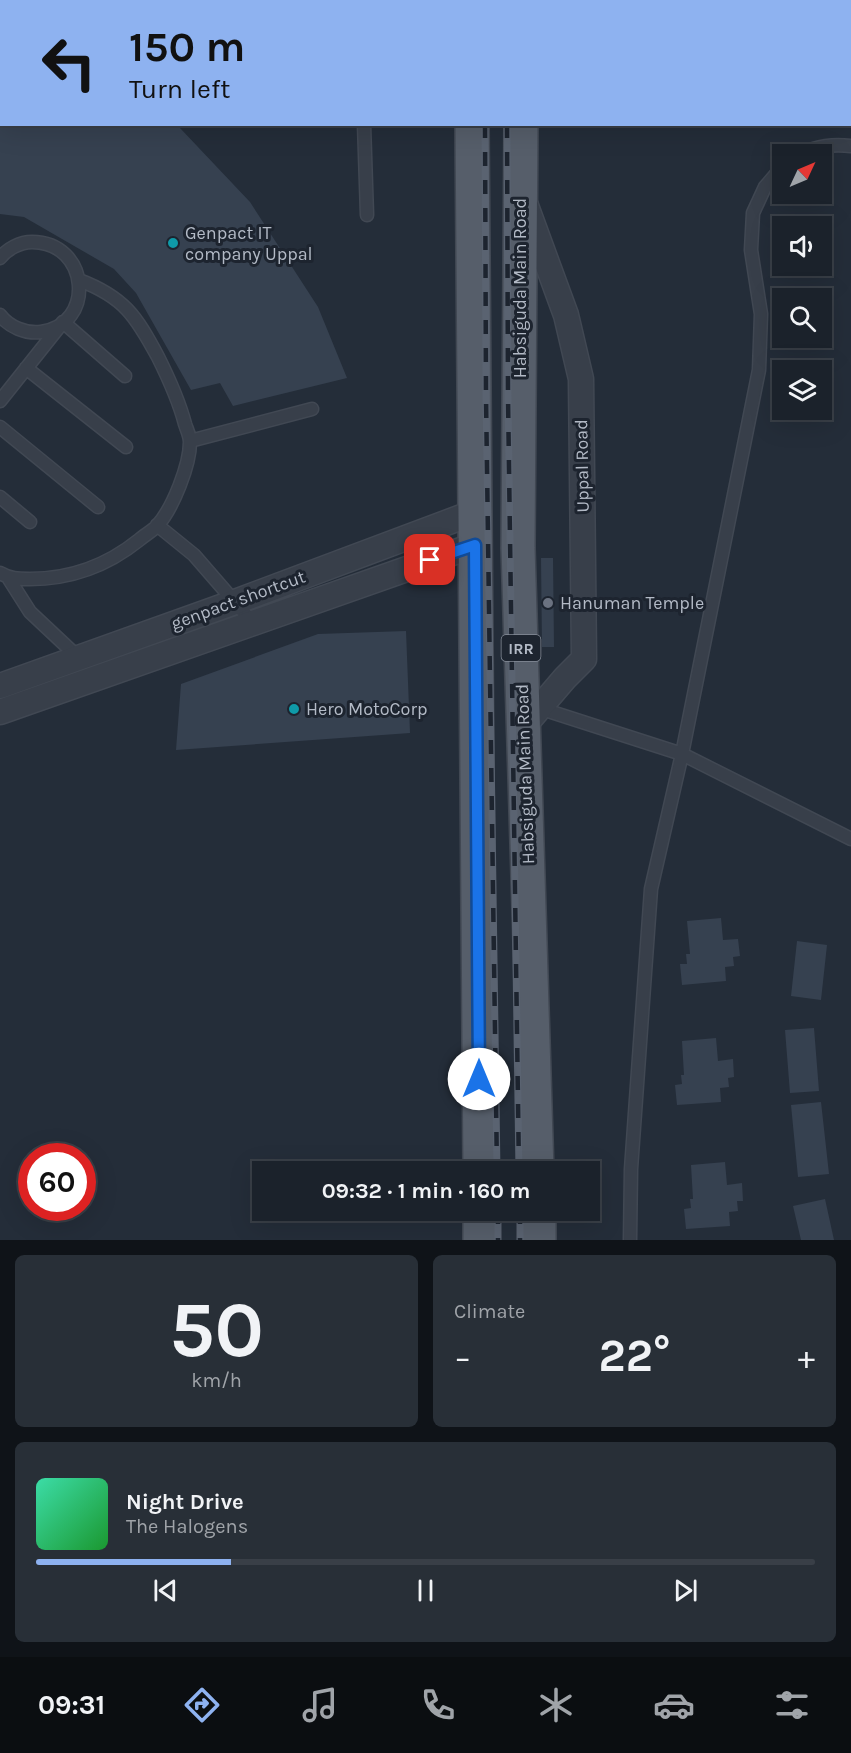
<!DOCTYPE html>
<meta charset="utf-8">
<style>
:root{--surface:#1b222b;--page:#282f37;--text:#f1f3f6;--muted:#a0a4a9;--line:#393f47;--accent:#8eb2f0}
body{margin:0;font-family:Karla,sans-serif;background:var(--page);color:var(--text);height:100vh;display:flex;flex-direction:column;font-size:22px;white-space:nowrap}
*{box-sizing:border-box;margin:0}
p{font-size:20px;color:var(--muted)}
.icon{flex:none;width:33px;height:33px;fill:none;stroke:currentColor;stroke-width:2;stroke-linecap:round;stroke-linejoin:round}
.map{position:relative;height:1240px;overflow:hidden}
.panel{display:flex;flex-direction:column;gap:15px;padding:15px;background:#0f1318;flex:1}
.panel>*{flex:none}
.hud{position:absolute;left:0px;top:0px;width:852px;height:126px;box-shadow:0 6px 24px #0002,0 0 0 2px var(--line);background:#8eb2f0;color:#111;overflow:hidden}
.needle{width:39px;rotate:46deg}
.buttons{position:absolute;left:772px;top:144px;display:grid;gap:12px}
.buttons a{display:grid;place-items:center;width:60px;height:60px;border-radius:0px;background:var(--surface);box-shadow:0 6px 24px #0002,0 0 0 2px var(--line);font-size:30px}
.speed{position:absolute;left:18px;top:1143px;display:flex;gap:12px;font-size:30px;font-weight:700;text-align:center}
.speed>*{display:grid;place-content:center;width:78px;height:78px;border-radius:50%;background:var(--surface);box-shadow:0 6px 24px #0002,0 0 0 2px var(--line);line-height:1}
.speed .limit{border:9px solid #d22;background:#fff;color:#111}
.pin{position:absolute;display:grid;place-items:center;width:51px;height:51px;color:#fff;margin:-26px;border-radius:12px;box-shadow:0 3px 9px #0006}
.me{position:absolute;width:66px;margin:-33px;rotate:0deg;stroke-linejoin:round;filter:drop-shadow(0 0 4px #0008)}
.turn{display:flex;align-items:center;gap:21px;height:126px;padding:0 30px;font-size:27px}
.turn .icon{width:78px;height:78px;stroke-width:2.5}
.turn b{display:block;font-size:42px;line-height:51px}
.big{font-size:45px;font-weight:700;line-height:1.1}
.panel .widget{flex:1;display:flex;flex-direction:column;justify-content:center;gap:9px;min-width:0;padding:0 21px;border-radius:9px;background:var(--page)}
.panel .dial{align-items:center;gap:0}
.dial b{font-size:78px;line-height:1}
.song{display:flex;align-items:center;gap:18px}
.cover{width:72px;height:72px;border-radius:9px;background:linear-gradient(135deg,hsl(160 70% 55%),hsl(130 70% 35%))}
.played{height:6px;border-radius:3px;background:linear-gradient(90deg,var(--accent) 25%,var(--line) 25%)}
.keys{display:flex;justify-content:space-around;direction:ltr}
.heat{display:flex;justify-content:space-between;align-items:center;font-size:33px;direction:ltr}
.panel .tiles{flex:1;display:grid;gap:15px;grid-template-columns:1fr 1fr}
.widget:last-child{grid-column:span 2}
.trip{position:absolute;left:252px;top:1161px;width:348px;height:60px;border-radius:0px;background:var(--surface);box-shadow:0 6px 24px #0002,0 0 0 2px var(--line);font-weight:700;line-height:60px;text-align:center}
.menu{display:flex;height:96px;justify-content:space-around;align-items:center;background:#0b0e11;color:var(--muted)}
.menu .icon{width:42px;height:42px}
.menu .selected{color:var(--accent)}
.menu b{font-size:27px;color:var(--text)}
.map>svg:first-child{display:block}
.building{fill:#364150}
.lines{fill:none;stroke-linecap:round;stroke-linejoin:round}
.service-casing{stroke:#414853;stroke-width:15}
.minor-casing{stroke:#414853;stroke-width:27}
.primary-casing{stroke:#414853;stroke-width:36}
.service{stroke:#383f4a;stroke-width:12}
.minor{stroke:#383f4a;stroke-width:24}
.primary{stroke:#565e6a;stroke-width:33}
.rail-casing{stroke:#5a6371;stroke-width:7}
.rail{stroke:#1d242f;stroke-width:4.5;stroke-dasharray:14;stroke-linecap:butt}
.route-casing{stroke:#114b97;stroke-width:15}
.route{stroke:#1a73e8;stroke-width:10}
.culture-dot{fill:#0f9aa8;stroke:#1d242f;stroke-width:2}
.worship-dot{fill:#6b7280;stroke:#1d242f;stroke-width:2}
.labels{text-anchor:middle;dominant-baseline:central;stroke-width:6;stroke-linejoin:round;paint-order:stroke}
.shield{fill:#1d242f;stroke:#868d99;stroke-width:1.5}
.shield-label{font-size:16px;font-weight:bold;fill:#b3bac6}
.poi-label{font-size:18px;fill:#b3bac6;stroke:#1d242f;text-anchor:start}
.street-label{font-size:18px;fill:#b3bac6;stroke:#1d242f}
</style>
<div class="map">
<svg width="851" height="1240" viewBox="0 0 851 1240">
<rect width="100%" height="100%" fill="#242d39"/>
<path class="building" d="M 0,124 L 174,124 L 180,128 L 250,202 L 318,307 L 347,378 L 233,406 L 220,383 L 191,390 L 136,293 L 114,269 L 24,217 L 0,214 Z
M 541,558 L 553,558 L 554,647 L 542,647 Z
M 406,631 L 410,733 L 176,750 L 181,684 L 318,634 Z
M 721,918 L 723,940 L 738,939 L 740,956 L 733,957 L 734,966 L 725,967 L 726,981 L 682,985 L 680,964 L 687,964 L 686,954 L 690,954 L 687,921 Z
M 797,941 L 827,945 L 821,1000 L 791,996 Z
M 814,1028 L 819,1091 L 790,1093 L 785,1030 Z
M 716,1038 L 718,1061 L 733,1059 L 734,1077 L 728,1078 L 729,1087 L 720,1088 L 721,1102 L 677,1105 L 675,1085 L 682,1084 L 681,1075 L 684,1075 L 682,1041 Z
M 821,1102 L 829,1174 L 798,1177 L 791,1105 Z
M 725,1162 L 727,1185 L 742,1183 L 743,1201 L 737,1201 L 738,1211 L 729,1212 L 730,1226 L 686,1229 L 684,1209 L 691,1208 L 690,1199 L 693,1199 L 691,1165 Z
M 825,1199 L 834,1240 L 801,1240 L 793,1206 Z"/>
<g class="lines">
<g class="service-casing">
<path id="service" d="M 262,0 L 263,2
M 358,0 L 359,2
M 103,2 L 103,0
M 364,124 L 367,215
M 801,154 C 818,146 832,144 851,146
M 0,258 C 7,249 20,242 32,242 C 90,242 96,325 41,332 C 26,334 9,327 0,315
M 26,368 L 126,447
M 0,401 L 63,322 L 125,376
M 0,427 L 98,507
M 190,441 L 312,409
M 0,497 L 30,522
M 157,525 L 194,555 L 253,623
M 0,573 C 10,579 18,579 30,579 C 71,579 108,565 139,540 C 145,535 152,531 157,526 C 173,508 190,465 190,442 C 190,436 187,430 185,424 C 179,401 169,379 158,357 C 136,316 124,297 79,280
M 9,579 L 30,612 L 79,658
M 539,708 L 682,754 L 851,839
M 630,1240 L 631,1169 L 651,889 L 682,754 L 759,370 L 761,314 L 751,250 L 753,213 L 765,187 L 783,166"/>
</g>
<g class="minor-casing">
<path id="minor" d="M 0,686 L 235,602 L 475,512
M 0,712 L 475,545
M 524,726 L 565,678 L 584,659 L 581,379 L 566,315 L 526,206"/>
</g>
<g class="primary-casing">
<path id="primary" d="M 471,0 L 471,2
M 522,2 L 522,0
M 472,124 L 480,1172
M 521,124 L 518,548 L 537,1172
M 480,1210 L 480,1240
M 539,1210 L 539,1240"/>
</g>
<use href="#service" class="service"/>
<use href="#minor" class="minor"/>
<use href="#primary" class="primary"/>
<g class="rail-casing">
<path id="rail" d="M 484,0 L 484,2
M 506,0 L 506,2
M 485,124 L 486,397 L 497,1172
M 507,124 L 508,397 L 519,1172
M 498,1210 L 498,1240
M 520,1210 L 520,1240"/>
</g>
<use href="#rail" class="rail"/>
</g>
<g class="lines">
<g class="route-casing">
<path id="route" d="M 430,560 L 475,545 L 479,1079"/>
</g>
<use href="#route" class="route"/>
</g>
<g class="culture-dot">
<circle cx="173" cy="243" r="6"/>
<circle cx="294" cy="709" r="6"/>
</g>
<circle class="worship-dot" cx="548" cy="603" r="6"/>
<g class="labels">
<rect class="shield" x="501.5" y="635" width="39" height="26" rx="4.5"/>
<g class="shield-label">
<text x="521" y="648">IRR</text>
</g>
<g class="poi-label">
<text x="185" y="233">Genpact IT<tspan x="185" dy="21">company Uppal</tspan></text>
<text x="560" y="603">Hanuman Temple</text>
<text x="306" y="709">Hero MotoCorp</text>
</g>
<g class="street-label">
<text transform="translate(520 288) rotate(-90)">Habsiguda Main Road</text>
<text transform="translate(582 466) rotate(-91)">Uppal Road</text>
<text transform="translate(238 600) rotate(-20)">genpact shortcut</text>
<text transform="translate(525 774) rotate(-92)">Habsiguda Main Road</text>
</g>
</g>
</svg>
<div class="buttons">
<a><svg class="needle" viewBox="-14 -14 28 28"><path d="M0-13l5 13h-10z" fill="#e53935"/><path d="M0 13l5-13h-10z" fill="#a0a4a9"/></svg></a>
<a><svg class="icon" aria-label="sound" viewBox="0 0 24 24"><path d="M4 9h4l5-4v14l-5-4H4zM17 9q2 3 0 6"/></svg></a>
<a><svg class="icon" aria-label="search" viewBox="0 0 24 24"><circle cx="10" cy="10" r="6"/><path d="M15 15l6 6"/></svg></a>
<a><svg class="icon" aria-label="layers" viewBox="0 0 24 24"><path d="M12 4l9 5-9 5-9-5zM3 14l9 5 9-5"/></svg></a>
</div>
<div class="speed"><div class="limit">60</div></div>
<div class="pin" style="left:430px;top:560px;background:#d93025"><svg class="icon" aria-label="arrive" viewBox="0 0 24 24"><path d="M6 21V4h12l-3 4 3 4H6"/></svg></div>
<svg class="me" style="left:479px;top:1079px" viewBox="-20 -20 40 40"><circle r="19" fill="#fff"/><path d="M0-13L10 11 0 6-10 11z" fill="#1a73e8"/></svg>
<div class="trip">09:32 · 1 min · 160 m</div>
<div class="hud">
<div class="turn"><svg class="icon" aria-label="left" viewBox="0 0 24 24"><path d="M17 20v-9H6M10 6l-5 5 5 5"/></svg><div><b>150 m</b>Turn left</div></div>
</div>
</div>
<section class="panel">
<div class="tiles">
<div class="widget dial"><b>50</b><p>km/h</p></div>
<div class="widget"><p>Climate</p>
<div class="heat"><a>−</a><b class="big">22°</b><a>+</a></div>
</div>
<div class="widget">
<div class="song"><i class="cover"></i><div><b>Night Drive</b><p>The Halogens</p></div></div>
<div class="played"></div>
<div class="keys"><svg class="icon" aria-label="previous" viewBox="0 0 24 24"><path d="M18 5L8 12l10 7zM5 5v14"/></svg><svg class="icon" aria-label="pause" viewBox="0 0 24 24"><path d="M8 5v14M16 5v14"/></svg><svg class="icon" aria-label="next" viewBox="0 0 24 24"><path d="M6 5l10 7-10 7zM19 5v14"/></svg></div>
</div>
</div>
</section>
<nav class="menu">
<b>09:31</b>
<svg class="icon selected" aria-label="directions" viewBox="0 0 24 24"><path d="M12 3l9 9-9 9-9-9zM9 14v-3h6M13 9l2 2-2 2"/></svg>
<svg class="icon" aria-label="music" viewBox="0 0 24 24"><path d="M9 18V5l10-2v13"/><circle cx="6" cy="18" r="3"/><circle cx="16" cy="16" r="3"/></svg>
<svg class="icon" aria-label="phone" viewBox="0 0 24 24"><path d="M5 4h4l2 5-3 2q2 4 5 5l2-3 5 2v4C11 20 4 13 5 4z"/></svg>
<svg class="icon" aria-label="climate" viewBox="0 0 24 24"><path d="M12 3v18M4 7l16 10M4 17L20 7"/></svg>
<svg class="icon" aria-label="car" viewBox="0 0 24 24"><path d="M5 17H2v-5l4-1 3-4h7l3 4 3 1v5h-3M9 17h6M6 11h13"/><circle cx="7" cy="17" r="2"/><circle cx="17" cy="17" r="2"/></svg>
<svg class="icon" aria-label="filters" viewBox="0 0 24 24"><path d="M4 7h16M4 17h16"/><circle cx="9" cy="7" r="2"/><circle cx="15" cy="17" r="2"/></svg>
</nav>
